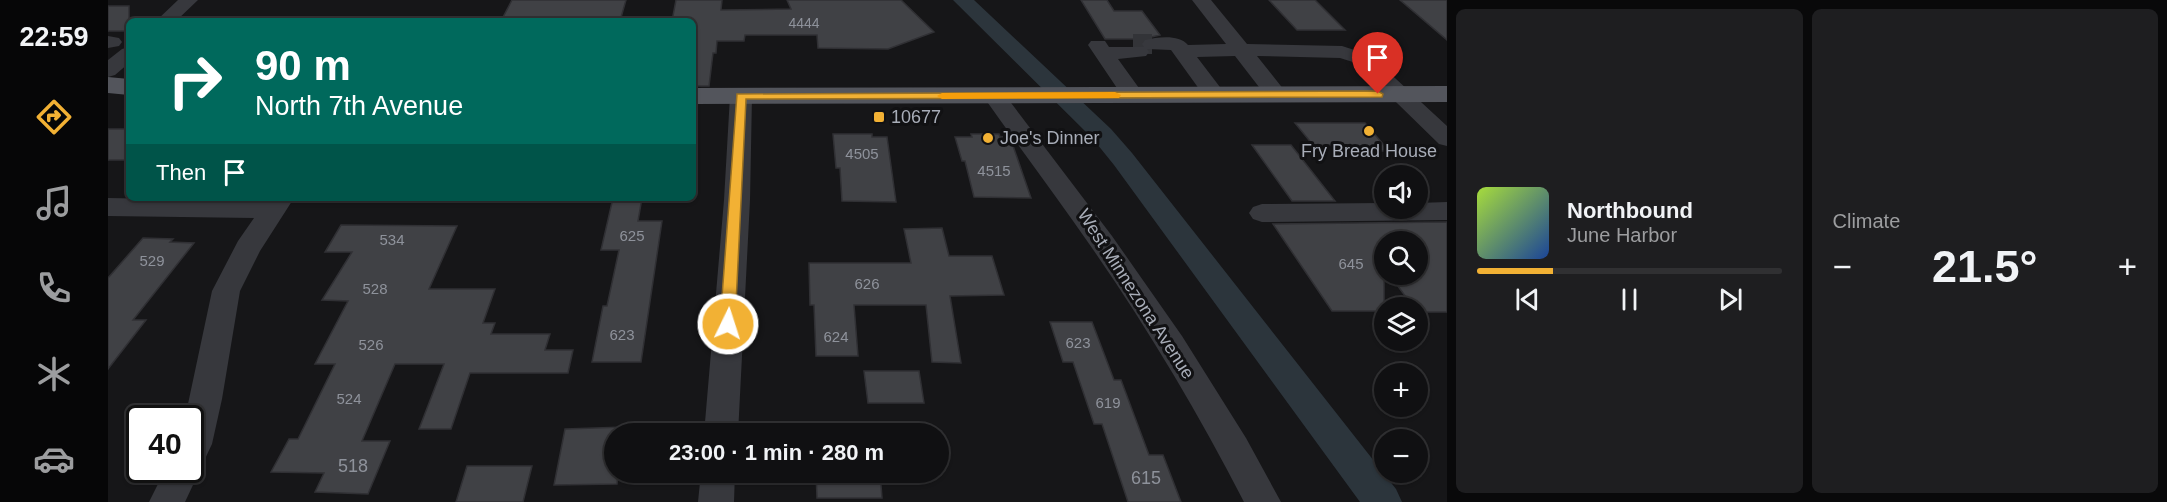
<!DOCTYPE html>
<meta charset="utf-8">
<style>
:root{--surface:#101012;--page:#1e1e20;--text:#f1f3f6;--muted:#9c9d9f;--line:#303032;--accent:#f2b134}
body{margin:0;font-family:Arial,sans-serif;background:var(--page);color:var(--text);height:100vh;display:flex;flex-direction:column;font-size:22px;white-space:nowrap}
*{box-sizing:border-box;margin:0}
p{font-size:20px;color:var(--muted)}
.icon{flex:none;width:33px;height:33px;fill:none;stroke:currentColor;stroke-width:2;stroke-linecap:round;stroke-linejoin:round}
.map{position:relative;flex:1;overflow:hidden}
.details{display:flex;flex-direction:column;gap:9px;padding:9px;background:#09090a;width:720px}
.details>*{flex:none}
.hud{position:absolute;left:18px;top:18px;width:570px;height:183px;border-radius:9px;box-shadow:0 2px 4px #0004,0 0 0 2px var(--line);background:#00695c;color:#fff;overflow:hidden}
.controls{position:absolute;left:1266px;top:165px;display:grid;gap:12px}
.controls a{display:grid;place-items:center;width:54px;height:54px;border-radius:50%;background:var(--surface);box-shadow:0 2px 4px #0004,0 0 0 2px var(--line);font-size:30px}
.speed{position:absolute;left:18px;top:405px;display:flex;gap:12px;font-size:30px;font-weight:700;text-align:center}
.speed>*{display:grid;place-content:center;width:78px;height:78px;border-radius:50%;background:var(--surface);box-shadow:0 2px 4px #0004,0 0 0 2px var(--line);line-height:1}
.speed .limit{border:3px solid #111;border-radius:9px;background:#fff;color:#111}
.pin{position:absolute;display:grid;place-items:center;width:51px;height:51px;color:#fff;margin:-62px -26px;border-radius:50% 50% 50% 0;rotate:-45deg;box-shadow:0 0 6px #0007}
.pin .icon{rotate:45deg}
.me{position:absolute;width:66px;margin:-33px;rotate:4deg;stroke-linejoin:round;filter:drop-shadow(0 0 4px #0008)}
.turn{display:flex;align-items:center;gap:21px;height:126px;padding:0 30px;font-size:27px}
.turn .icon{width:78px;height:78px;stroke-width:2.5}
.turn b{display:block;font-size:42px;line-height:51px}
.then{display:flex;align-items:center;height:57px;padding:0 30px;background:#0003;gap:12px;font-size:22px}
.big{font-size:45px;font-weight:600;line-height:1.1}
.details .tile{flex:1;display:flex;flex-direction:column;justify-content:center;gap:9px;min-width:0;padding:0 21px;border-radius:9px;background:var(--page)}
.song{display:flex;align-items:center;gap:18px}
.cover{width:72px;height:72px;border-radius:9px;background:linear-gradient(135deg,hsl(80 70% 55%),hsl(220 70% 35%))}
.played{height:6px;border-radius:3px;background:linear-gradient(90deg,var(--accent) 25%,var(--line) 25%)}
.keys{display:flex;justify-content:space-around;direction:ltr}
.heat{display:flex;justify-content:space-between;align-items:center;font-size:33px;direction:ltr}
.details .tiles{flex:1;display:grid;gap:9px;grid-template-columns:repeat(2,1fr)}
.trip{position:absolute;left:496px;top:423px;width:345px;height:60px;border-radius:30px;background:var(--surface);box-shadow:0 2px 4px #0004,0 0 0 2px var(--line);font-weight:600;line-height:60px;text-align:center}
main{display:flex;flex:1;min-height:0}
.tab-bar{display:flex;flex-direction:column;width:108px;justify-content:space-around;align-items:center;background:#060607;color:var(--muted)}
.tab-bar .icon{width:42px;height:42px}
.tab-bar .active{color:var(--accent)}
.tab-bar b{font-size:27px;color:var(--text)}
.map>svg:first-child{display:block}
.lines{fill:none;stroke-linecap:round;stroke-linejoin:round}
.canal{fill:#2c353c;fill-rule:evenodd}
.building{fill:#404145;stroke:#303034;stroke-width:1.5}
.minor-tunnel{stroke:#333438;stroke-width:20;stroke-dasharray:20 10;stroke-linecap:butt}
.minor{fill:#37383d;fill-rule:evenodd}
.major{fill:#53555c;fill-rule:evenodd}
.route{fill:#f2b134;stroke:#9d7322;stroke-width:1.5}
.slow{fill:#f59e0b}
.poi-dot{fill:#f2b134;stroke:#111113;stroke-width:2}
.labels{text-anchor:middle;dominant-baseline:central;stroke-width:6;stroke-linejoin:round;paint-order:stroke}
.far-number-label{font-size:14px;fill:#8e929b}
.number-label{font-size:15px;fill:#8e929b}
.poi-label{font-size:18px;fill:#a8adb8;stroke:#111113;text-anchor:start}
.street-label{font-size:18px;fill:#a8adb8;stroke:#111113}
.near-number-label{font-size:18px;fill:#8e929b}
</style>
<main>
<nav class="tab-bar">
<b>22:59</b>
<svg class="icon active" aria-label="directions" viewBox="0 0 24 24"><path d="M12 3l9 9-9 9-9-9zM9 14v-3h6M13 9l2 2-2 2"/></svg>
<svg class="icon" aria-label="music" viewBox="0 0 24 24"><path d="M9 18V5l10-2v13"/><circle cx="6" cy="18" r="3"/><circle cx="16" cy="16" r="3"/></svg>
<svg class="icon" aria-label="phone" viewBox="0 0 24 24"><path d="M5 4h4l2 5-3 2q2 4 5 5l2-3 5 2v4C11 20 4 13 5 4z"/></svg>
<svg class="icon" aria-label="climate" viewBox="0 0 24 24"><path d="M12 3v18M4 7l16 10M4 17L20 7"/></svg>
<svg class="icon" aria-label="car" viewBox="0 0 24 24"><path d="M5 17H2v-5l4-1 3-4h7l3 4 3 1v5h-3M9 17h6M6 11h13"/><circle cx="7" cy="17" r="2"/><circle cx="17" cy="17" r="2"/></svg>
</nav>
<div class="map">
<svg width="1339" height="502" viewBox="0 0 1339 502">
<rect width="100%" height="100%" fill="#161618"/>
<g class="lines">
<path class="canal" d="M 845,0 L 866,0 L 1003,129 L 1024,153 L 1288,489 L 1294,502 L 1252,502 L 1006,165 L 985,139 Z"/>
</g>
<path class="building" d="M 404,0 L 518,0 L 512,21 L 393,21 Z
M 568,0 L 614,0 L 613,10 L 683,9 L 679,0 L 793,0 L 826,32 L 780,49 L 710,48 L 709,35 L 637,35 L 636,41 L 609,41 L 608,53 L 605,53 L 601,86 L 585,86 L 585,21 L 564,21 Z
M 973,0 L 999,0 L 1006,11 L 1034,11 L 1052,35 L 1035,39 L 997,39 Z
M 1161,0 L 1207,0 L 1237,30 L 1189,30 Z
M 1292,0 L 1339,0 L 1339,40 Z
M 0,6 L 21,6 L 21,31 L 0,31 Z
M 1187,123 L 1257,123 L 1281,151 L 1246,151 L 1241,145 L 1205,145 Z
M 0,129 L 21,129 L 21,160 L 0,160 Z
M 725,134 L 764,134 L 764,137 L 779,137 L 788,202 L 734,201 L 732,168 L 728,168 Z
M 863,134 L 891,134 L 892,137 L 902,137 L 923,198 L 866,197 L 857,161 L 854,161 L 847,137 L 864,137 Z
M 1144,145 L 1183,145 L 1227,201 L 1184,201 Z
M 505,198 L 534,198 L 530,221 L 554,221 L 533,362 L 484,362 L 495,306 L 499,306 L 511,250 L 493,250 Z
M 1339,222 L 1339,312 L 1310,312 L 1310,308 L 1306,308 L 1281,274 L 1310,274 L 1310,242 L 1276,242 L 1276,311 L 1224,311 L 1165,224 Z
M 233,225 L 349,226 L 321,289 L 387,289 L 375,323 L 387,323 L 383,334 L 442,334 L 437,350 L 465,350 L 460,373 L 362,373 L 343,429 L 311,429 L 336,364 L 287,364 L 254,441 L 282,441 L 260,494 L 207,492 L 216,473 L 163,472 L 181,439 L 190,439 L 227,364 L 207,364 L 240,301 L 214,300 L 244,252 L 217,252 Z
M 834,228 L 841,256 L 884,256 L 896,295 L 842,296 L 853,363 L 824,362 L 818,305 L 746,305 L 750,356 L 708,356 L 706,305 L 702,305 L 701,263 L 803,263 L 796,229 Z
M 35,238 L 65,239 L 62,242 L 86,243 L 25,320 L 38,320 L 0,369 L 0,278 Z
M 942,322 L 984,322 L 1006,380 L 1013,380 L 1041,455 L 1055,455 L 1073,502 L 1020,502 L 994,424 L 986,424 L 965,362 L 955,362 Z
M 756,371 L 811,371 L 816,403 L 760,403 Z
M 517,427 L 516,434 L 507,434 L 507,472 L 510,472 L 509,484 L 446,485 L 457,429 Z
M 359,466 L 424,466 L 415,502 L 348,502 Z
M 708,472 L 772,472 L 774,498 L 709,498 Z"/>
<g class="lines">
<path class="minor-tunnel" d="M 1025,44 L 1044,44"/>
<path class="minor" d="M 70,0 L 90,0 L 68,21 L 48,21 Z
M 1084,0 L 1103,0 L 1139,44 L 1234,46 L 1262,55 L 1339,126 L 1339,146 L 1331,144 L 1248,63 L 1232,58 L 1149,56 L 1180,95 L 1177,100 L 1169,101 L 1161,100 L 1127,56 L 1089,57 L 1118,95 L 1115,100 L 1107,101 L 1099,100 L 1063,50 L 1039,49 L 1041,52 L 1038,56 L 1010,59 L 1036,95 L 1033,100 L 1025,101 L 1017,100 L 980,45 L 983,41 L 997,41 L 1001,47 L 1036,47 L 1034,44 L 1037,40 C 1050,37 1071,34 1080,45 L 1118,44 Z
M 0,36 L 11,38 L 14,42 L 11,46 L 0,48 Z
M 21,47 L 21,63 L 7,75 L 0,77 L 0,60 L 14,49 Z
M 633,90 L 641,91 L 644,96 L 642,200 L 630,434 L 596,434 L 616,200 L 622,96 L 625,91 Z
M 886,90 L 894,91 L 1004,236 L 1074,336 L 1138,438 L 1173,502 L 1136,502 C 1091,414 1040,329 984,248 C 949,197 911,147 875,96 L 878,91 Z
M 0,198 L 158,201 L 160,198 L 186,198 L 152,251 L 132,291 L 114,399 L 104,444 L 94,465 L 91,466 L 92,470 L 77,502 L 41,502 L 57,470 L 82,470 L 82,418 L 77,418 L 104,291 L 130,241 L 146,218 L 0,216 Z
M 1339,202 L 1339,220 L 1154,222 L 1145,219 L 1141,213 L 1145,207 L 1154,204 L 1276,203 L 1276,208 L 1310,208 L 1310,203 Z
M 593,472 L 627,472 L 626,502 L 590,502 Z"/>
<path class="major" d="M 0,77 L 21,79 L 21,95 L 0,93 Z
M 1339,86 L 1339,102 L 585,104 L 585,88 Z"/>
</g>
<path class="route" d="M 1270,91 L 1275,94 L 1274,97 L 638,99 L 627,324 L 625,328 L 615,328 L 612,324 L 629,94 Z"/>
<path class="slow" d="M 1007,92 L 1013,95 L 1011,98 L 834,99 L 829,96 L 834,93 Z"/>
<g class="poi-dot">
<rect x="765" y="111" width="12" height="12" rx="3"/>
<circle cx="1261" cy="131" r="6"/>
<circle cx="880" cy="138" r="6"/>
</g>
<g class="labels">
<g class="far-number-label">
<text x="696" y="23">4444</text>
</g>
<g class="number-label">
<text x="754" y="153">4505</text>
<text x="886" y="170">4515</text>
<text x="524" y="235">625</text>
<text x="284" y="239">534</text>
<text x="44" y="260">529</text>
<text x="1243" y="263">645</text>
<text x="759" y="283">626</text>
<text x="267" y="288">528</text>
<text x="514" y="334">623</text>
<text x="728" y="336">624</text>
<text x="970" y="342">623</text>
<text x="263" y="344">526</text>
<text x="241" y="398">524</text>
<text x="1000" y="402">619</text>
</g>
<g class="poi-label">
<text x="783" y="117">10677</text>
<text x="892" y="138">Joe's Dinner</text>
<text x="1261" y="151" text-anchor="middle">Fry Bread House</text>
</g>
<g class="street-label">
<text transform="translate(1028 294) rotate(57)">West Minnezona Avenue</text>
</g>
<g class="near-number-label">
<text x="245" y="466">518</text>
<text x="1038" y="478">615</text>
</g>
</g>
</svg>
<div class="controls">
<a><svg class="icon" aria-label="sound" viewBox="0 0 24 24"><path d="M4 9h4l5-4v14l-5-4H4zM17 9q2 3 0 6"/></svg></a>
<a><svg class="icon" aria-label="search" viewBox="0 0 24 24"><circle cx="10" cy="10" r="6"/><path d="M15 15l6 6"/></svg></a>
<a><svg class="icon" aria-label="layers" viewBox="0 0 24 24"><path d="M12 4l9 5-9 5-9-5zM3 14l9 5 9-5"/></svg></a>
<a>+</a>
<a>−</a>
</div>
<div class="speed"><div class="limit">40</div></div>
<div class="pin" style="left:1270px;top:94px;background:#d93025"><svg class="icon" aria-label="arrive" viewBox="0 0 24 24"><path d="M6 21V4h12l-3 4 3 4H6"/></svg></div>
<svg class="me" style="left:620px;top:324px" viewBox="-20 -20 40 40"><circle r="17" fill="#f2b134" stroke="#fff" stroke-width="3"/><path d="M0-11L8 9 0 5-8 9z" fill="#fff"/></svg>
<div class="trip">23:00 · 1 min · 280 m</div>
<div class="hud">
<div class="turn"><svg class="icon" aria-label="right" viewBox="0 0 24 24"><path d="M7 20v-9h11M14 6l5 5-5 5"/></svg><div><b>90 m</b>North 7th Avenue</div></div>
<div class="then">Then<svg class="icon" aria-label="arrive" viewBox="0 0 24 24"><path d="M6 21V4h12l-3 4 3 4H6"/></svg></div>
</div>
</div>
<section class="details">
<div class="tiles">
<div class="tile">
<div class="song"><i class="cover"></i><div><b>Northbound</b><p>June Harbor</p></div></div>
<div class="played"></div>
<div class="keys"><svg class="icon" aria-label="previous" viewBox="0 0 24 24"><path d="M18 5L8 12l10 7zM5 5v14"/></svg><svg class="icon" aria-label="pause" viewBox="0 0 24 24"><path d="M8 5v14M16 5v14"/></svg><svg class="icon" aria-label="next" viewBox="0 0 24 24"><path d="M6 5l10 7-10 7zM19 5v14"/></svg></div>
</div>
<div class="tile"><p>Climate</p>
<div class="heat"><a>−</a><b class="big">21.5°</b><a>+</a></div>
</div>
</div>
</section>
</main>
